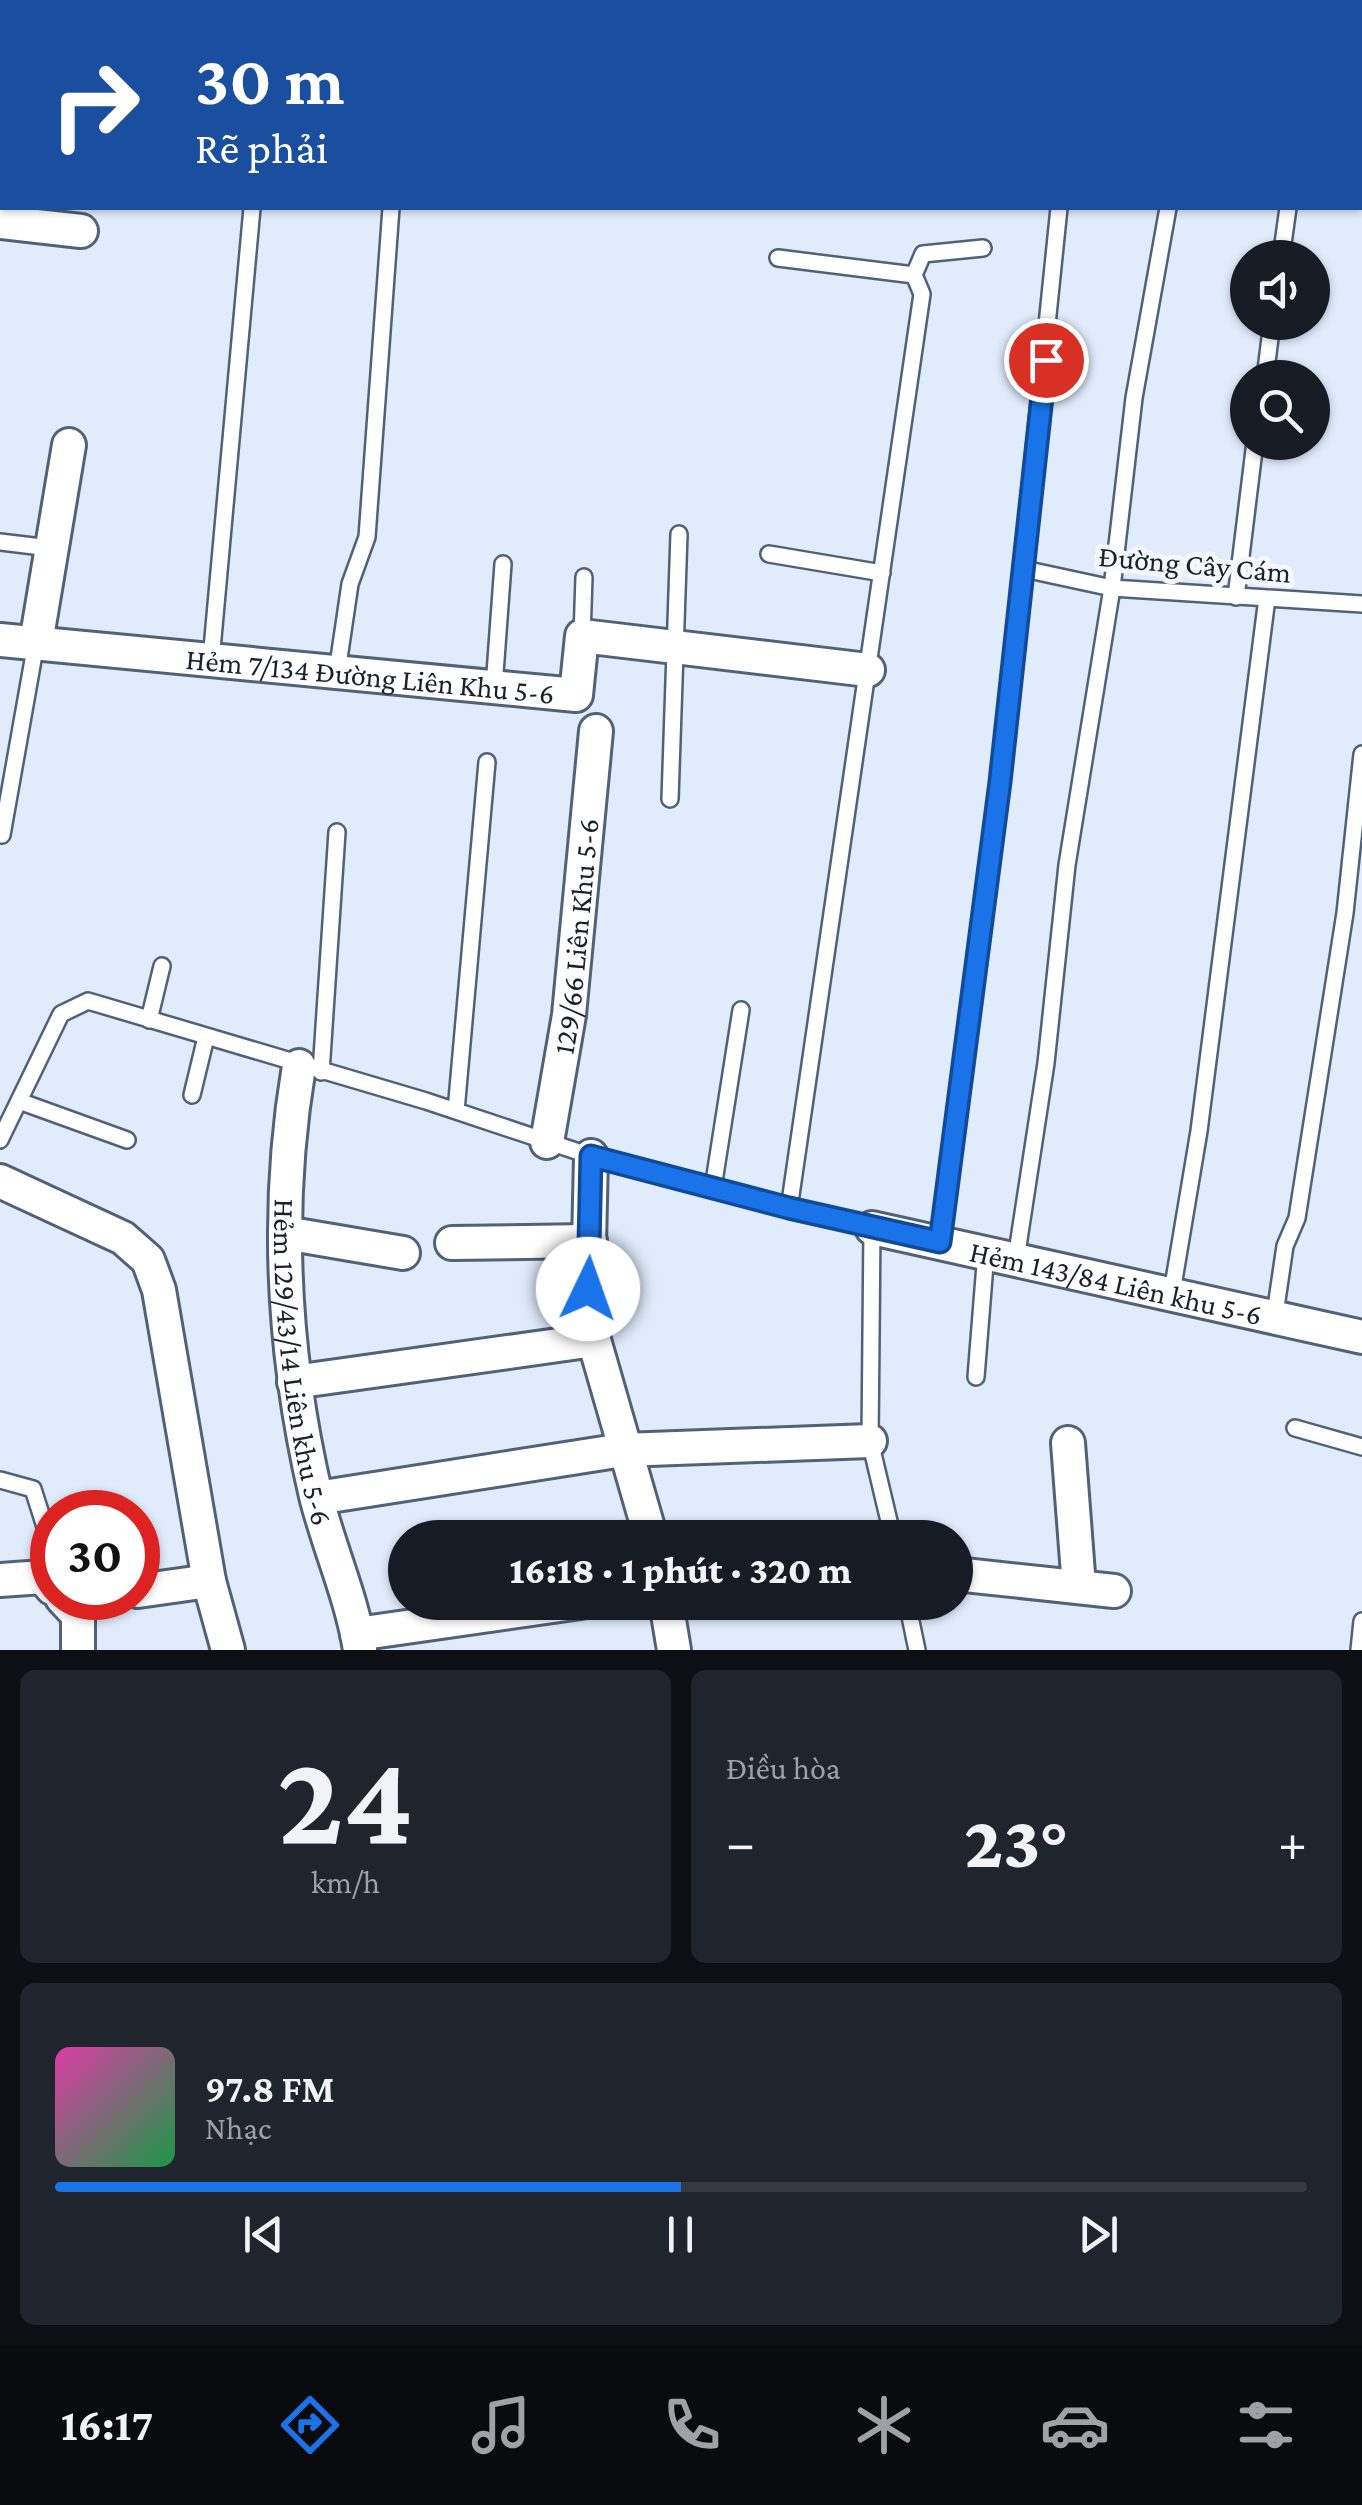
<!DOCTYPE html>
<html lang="vi">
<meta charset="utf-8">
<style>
:root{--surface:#171b24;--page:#20242c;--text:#f1f3f6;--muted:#9ea1a6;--line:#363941;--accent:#1a73e8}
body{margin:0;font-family:"Crimson Pro",serif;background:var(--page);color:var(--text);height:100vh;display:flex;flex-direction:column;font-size:38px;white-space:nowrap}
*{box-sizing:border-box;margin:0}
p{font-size:32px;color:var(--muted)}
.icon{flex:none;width:55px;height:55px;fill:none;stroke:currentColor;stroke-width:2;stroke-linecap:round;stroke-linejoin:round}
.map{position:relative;height:1650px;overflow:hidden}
.side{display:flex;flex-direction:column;gap:20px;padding:20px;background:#0d0f14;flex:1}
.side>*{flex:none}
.guide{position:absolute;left:0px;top:0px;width:1362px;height:210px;box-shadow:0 2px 8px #0004;background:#1a4fa0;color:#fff;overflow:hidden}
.controls{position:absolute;left:1230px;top:240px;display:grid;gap:20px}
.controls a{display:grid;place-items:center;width:100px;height:100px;border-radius:50%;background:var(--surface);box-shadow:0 2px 8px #0004;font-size:50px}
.speed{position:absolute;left:30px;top:1490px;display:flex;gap:20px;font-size:50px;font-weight:700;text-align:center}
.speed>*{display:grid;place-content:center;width:130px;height:130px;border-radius:50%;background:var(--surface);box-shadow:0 2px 8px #0004;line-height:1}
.speed .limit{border:15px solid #d22;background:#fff;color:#111}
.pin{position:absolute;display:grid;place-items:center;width:85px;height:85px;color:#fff;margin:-42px;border:5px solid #fff;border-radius:50%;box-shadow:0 2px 10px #0007}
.me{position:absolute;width:110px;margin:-55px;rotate:3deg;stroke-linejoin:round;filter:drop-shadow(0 0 8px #0008)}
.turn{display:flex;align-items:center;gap:35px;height:210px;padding:0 30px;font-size:45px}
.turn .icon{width:130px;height:130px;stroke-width:2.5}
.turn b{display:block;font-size:70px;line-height:85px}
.big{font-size:75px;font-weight:800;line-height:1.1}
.side .widget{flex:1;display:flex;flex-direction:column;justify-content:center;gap:15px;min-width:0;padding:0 35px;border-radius:15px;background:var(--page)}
.side .dial{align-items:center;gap:0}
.dial b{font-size:130px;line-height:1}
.song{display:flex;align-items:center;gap:30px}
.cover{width:120px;height:120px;border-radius:15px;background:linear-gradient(135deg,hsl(320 70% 55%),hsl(140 70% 35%))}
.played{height:10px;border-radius:5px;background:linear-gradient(90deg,var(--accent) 50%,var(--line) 50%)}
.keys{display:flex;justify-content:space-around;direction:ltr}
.heat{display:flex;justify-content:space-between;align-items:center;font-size:55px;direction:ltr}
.side .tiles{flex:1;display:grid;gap:20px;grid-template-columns:1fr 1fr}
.widget:last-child{grid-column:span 2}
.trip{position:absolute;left:388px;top:1520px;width:585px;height:100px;border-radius:50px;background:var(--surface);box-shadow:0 2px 8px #0004;font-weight:800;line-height:100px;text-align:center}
.dock{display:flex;height:160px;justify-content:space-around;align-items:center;background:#090b0e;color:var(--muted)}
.dock .icon{width:70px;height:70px}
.dock .on{color:var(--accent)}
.dock b{font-size:45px;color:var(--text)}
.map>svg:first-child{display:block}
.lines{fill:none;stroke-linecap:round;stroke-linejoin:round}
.lane-casing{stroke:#516178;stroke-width:20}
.street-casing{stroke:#516178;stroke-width:38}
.lane{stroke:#fff;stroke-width:15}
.street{stroke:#fff;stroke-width:32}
.route-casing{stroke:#114b97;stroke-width:25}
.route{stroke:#1a73e8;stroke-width:18}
.labels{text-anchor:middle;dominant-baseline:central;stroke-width:10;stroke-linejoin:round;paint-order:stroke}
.street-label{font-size:30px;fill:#1a212b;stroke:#f4f8fd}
</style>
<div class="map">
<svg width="1362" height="1650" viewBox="0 0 1362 1650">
<rect width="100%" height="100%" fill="#e0ebfb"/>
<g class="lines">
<g class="lane-casing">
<path id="lane" d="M 1042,2 L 1043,0
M 1146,2 L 1146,0
M 1316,2 L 1317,0
M 778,258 L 914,275 L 922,294 L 789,1209
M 1281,258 L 1288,208
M 914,275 L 923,254 L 983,248
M 1265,378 L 1272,322
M 0,542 L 50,548
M 769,554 L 882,573
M 1024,569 L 1112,588 L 1362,604
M 1236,597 L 1255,442
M 582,636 L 584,577
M 211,660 L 252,208
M 337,672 L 350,584 L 367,537 L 391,208
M 494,687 L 503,564
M 670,799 L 679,534
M 2,835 L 36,643
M 149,1020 L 162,966
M 321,1072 L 337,832
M 192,1095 L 206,1037
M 19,1101 L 127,1140
M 456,1111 L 487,762
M 0,1140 L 61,1014 L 88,1001 L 426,1101 L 591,1156 L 872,1228 L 870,1441 L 893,1538
M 713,1188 L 741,1010
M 940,1242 L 1000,782 L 1059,208
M 1016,1259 L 1046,1063 L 1067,865 L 1112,588 L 1134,398 L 1168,208
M 1172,1292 L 1199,1131 L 1267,598
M 1275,1314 L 1285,1246 L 1297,1218 L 1345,913 L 1362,754
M 976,1377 L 986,1252
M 1295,1428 L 1362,1447
M 0,1480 L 33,1489 L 46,1530 L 43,1577
M 907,1602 L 917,1650
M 1359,1650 L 1362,1621"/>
</g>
<g class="street-casing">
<g id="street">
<path d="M 0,222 L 81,231"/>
<path id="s1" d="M 0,640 L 576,695 L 582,636 L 868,670"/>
<path d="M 36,643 L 69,445"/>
<path id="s2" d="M 299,1066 C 275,1209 283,1355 316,1496 C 329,1548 352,1598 360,1650"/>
<path id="s3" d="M 547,1142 L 569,1015 L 596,731"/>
<path d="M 591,1156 L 588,1289 L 594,1340 L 651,1538"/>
<path d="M 0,1181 L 123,1238 L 148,1260 L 159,1290 L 209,1581 L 228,1650"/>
<path id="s4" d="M 872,1228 L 1362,1337"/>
<path d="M 285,1233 L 403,1253"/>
<path d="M 452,1243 L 590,1241"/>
<path d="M 294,1382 L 594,1340"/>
<path d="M 1068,1443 L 1079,1587"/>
<path d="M 317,1498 L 623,1450 L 870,1441"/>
<path d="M 955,1574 L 1114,1591"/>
<path d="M 0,1580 L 43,1577 L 52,1588"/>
<path d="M 138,1591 L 209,1581"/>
<path d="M 62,1598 L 78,1615 L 78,1650"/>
<path d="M 666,1602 L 674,1650"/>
<path d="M 357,1634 L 581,1602"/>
</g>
</g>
<use href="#lane" class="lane"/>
<use href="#street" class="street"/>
</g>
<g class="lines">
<g class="route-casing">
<path id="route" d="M 588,1289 L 591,1156 L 789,1208 L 940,1242 L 1000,782 L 1046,360"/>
</g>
<use href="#route" class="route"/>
</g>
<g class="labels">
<g class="street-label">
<text transform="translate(1195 564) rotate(5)">Đường Cây Cám</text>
<text stroke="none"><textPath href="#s1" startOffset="372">Hẻm 7/134 Đường Liên Khu 5-6</textPath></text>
<text stroke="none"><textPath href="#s3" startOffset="208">129/66 Liên Khu 5-6</textPath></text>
<text stroke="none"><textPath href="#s4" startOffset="250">Hẻm 143/84 Liên khu 5-6</textPath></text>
<text stroke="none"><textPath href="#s2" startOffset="298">Hẻm 129/43/14 Liên khu 5-6</textPath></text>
</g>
</g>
</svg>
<div class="controls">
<a><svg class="icon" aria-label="sound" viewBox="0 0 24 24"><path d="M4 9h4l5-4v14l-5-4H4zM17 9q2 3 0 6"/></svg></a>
<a><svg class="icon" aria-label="search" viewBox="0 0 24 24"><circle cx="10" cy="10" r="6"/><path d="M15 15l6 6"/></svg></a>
</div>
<div class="speed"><div class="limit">30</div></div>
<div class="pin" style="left:1046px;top:360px;background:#d93025"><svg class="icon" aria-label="arrive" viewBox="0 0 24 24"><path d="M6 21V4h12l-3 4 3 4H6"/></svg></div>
<svg class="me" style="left:588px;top:1289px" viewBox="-20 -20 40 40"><circle r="19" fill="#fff"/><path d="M0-13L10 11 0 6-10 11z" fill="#1a73e8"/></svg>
<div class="trip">16:18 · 1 phút · 320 m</div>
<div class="guide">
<div class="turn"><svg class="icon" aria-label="right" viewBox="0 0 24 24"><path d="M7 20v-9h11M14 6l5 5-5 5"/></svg><div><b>30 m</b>Rẽ phải</div></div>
</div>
</div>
<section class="side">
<div class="tiles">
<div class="widget dial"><b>24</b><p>km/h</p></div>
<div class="widget"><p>Điều hòa</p>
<div class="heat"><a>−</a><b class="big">23°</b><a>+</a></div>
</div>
<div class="widget">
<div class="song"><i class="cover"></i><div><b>97.8 FM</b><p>Nhạc</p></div></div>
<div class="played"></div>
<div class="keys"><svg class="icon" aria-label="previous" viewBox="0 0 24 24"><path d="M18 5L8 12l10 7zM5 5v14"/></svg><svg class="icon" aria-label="pause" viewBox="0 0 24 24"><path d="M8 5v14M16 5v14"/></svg><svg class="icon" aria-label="next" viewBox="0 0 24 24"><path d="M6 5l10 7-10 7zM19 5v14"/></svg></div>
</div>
</div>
</section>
<nav class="dock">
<b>16:17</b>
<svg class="icon on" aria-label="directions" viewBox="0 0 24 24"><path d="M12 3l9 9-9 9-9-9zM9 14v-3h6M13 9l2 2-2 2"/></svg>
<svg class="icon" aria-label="music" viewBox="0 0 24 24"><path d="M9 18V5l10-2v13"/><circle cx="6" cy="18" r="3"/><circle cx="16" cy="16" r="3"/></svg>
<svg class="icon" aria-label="phone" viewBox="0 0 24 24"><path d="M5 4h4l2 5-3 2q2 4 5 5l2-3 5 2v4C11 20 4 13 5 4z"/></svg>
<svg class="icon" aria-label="climate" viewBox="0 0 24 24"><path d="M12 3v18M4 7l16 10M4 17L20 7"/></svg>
<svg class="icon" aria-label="car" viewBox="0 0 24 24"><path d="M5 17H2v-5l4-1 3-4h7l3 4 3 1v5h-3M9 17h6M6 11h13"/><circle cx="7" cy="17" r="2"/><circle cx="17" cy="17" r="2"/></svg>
<svg class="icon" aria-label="filters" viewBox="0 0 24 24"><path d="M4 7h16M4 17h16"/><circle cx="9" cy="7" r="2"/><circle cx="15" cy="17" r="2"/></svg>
</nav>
